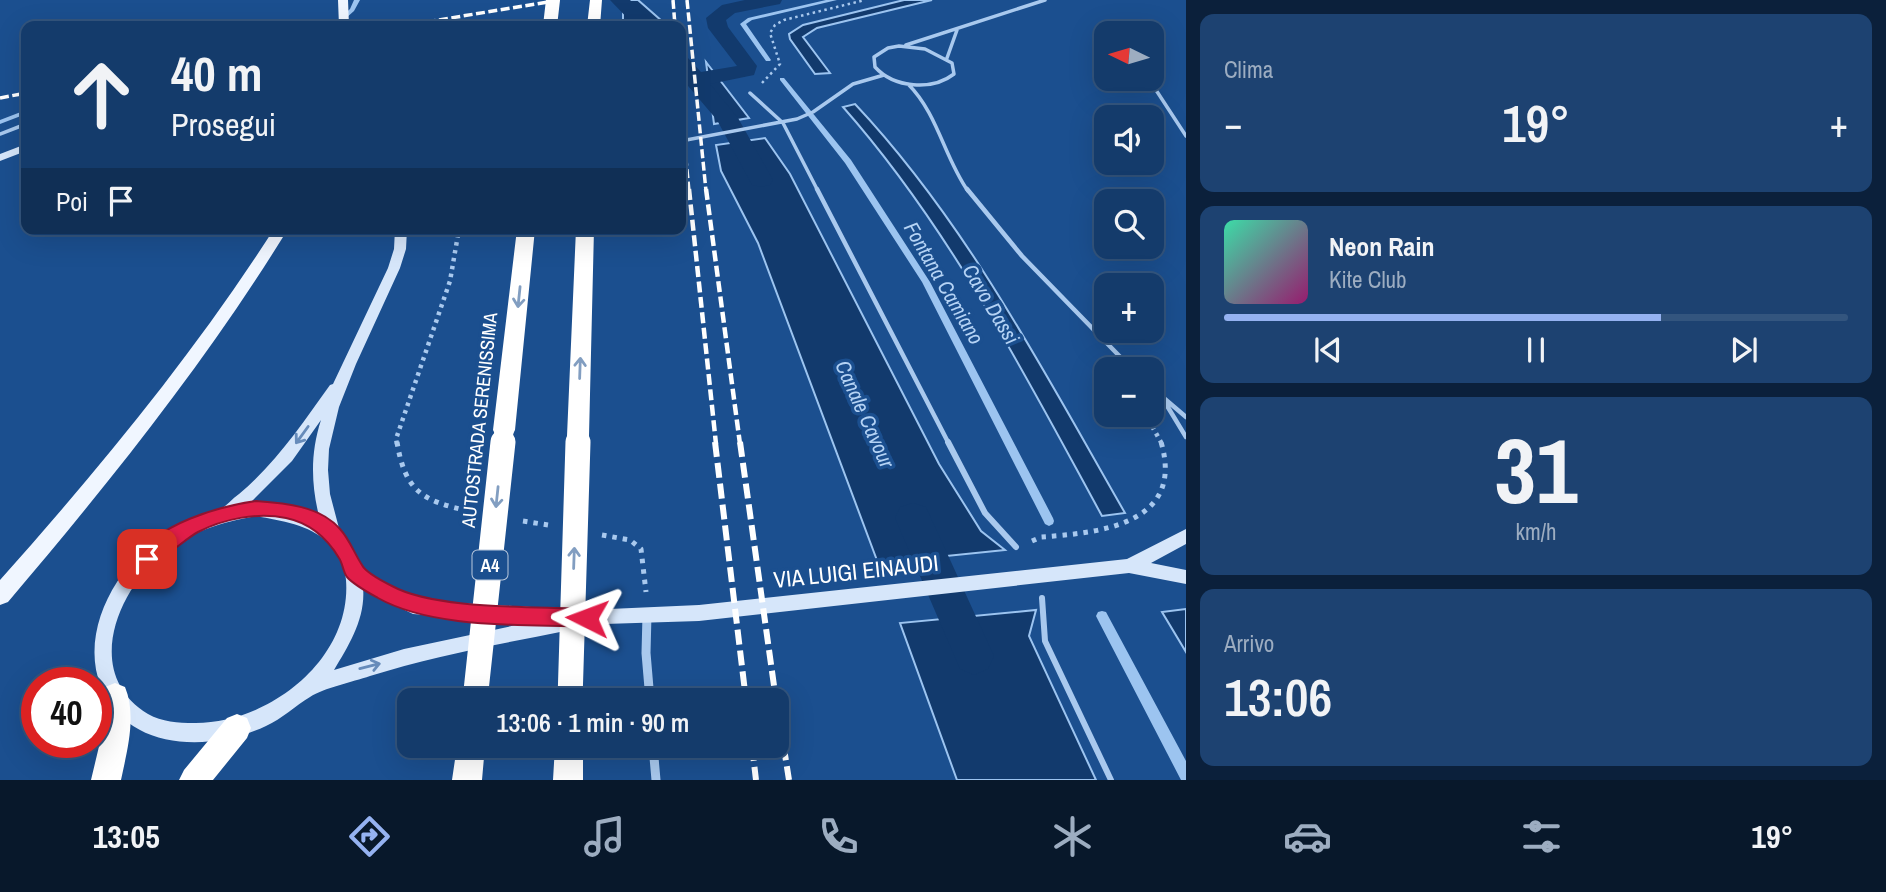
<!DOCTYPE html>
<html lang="it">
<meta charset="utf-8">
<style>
:root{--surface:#143b6b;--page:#1d4271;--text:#f1f3f6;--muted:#9dadc1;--line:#33557e;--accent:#95b2f1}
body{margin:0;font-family:"Archivo Narrow",sans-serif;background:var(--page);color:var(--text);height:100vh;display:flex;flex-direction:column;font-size:26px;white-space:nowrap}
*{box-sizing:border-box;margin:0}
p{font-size:23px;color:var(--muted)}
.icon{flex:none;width:38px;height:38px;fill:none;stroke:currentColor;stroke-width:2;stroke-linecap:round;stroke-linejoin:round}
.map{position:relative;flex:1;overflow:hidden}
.sheet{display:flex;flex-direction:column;gap:14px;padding:14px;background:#0b203b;width:700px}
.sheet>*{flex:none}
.banner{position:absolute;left:21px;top:21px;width:665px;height:214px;border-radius:14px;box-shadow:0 7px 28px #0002,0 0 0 2px var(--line);background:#143b6b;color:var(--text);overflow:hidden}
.needle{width:46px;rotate:275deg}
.controls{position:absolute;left:1094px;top:21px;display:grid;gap:14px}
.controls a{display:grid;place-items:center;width:70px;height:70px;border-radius:14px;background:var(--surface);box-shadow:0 7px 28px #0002,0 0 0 2px var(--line);font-size:35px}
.speed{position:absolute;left:21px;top:667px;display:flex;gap:14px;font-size:35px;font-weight:700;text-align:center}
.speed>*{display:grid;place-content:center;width:91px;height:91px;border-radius:50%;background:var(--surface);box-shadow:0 7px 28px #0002,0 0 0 2px var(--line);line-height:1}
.speed .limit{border:10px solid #d22;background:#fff;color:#111}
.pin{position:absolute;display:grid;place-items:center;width:60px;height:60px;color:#fff;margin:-30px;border-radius:14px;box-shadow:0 4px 10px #0006}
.me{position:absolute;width:77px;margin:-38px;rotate:273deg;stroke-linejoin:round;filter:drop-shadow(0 0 5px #0008)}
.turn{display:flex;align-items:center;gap:24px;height:147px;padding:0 35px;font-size:32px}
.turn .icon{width:91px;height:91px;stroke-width:2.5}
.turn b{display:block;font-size:49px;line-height:60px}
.then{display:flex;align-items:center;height:66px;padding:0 35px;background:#0003;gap:14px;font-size:26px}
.big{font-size:52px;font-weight:600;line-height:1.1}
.sheet .widget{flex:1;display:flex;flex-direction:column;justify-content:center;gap:10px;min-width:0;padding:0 24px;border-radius:14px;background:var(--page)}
.sheet .dial{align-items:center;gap:0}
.dial b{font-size:91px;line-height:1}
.song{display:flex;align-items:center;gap:21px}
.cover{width:84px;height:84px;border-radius:10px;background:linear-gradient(135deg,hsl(160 70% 55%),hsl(320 70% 35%))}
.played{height:7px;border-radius:4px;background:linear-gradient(90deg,var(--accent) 70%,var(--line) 70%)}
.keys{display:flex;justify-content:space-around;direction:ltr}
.heat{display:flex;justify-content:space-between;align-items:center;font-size:38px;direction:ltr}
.trip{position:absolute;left:397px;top:688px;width:392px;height:70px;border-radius:14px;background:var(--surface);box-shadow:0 7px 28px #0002,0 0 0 2px var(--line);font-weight:600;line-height:70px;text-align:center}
.menu{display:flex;height:112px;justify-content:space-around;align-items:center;background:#08182b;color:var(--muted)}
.menu .icon{width:49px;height:49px}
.menu .current{color:var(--accent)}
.menu b{font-size:32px;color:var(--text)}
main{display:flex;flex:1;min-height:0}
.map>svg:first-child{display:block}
.water{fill:#123a6d;stroke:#9cc4f0;stroke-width:2}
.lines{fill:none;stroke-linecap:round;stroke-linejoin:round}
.stream{fill:#9cc4f0;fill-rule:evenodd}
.canal{fill:#123a6d;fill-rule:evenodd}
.path-far2{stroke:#a9c9ee;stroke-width:2.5;stroke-dasharray:2.5 3.5;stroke-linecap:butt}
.path-far1{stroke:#a9c9ee;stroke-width:4.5;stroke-dasharray:3.5 4.5;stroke-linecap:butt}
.path{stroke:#a9c9ee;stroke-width:5;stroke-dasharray:4.5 6;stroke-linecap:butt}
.lane-far2{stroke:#a9c9ee;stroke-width:3.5}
.lane-far1{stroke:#a9c9ee;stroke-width:4.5}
.lane{stroke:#a9c9ee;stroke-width:6}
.street{stroke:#a9c9ee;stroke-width:9}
.secondary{fill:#d6e6fa;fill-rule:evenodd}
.primary{fill:#f0f6ff;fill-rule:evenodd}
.highway{fill:#fff;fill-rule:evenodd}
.rail-far2{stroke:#fff;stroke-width:3.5;stroke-dasharray:9 3.5;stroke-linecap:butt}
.rail-far1{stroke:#fff;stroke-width:4.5;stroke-dasharray:11 4.5;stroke-linecap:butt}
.rail{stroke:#fff;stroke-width:6;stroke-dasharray:15 6;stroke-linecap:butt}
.highway-bridge-far2{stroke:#fff;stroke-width:14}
.highway-bridge-far1{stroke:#fff;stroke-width:19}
.highway-bridge{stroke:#fff;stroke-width:25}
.oneway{stroke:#829ec1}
.oneway2{stroke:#668bba}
.route{fill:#e11d48;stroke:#92132f;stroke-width:2}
.labels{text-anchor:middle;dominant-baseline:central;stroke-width:7;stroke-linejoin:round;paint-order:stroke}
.shield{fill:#1b4f8f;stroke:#bbcadd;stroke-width:2}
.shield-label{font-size:18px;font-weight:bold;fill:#fff}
.street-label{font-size:19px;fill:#fff;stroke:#1b4f8f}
.water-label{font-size:21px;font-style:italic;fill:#b5d3f5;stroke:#1b4f8f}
.near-street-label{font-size:23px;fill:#fff;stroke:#1b4f8f}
</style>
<main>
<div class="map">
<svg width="1186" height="780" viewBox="0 0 1186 780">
<rect width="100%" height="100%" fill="#1b4f8f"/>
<path class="water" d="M 623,0 L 638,0 L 663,22 L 663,26 L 623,26 Z
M 904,0 L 932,0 L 817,28 L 803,37 L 830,73 L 815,74 L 790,39 L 789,34 L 803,25 Z
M 706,62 L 749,118 L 714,124 Z
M 855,104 C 967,223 1044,372 1125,513 L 1102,516 C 1025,375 950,228 843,107 Z
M 765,138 L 790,174 L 939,464 L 981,531 L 1005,550 L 878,563 L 758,243 L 721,171 L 716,145 Z
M 1186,609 L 1186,652 L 1162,612 Z
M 1036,610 L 1029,636 L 1096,780 L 957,780 L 900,623 Z"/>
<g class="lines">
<path class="stream" d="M 354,0 L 360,0 L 354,11 L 337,26 L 331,26 L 350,9 Z
M 826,0 L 837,0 L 752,20 L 746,24 L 771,60 L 770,61 L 766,61 L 740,24 L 748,18 Z
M 780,78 L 784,78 L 851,160 L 930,282 L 1053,518 L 1054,521 L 1053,524 L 1049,526 L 1045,524 L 922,282 L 845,163 L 780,80 Z
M 26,110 L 26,114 L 0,124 L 0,120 Z
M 1102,611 L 1106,612 L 1186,761 L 1186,780 L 1181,780 L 1098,620 L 1096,616 L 1098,612 Z"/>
<path class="canal" d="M 610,0 L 630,0 L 656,26 L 635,26 Z
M 745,0 L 782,0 L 780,4 L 735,13 L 726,20 L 728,27 L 757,66 L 754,75 L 710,84 L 738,118 L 773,180 L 770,185 L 761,187 L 752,185 L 717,120 L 683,80 L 681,75 L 681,56 L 688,58 L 701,72 L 737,66 L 708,28 L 706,18 L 722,5 Z
M 913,503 L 926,507 L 988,643 L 994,656 L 988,669 L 974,675 L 960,669 L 895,518 L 900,507 Z"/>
<path class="path-far2" d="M 762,83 L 780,64 L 770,33 L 775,25 L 784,20 L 865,0"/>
<path class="path-far1" d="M 1155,419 L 1152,426 L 1162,444
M 397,444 L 396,439 L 450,281 L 459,229"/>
<path class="path" d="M 397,442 C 405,491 422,501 469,511
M 523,521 L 548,525
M 602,535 L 630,540 L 641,549 L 646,592
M 1032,541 L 1041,537 C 1096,533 1186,526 1161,442"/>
<path class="lane-far2" d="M 906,45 L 1045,0
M 899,46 L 925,49 L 952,63 L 954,74 C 932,91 894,88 875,67 L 874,57 L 888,48 Z
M 947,58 L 957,30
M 908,84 C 938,114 944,157 968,191
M 1154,87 L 1186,136
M 750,93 L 783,123 L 818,191
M 0,134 L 26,124
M 681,141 L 797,119 L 813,112 L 853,84 L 884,75"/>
<path class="lane-far1" d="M 817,189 L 949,444
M 967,189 L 1022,256 L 1132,369
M 1152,388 L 1186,417
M 1166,404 L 1186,437"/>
<path class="lane" d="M 948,442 L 985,513 L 1016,547
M 1042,598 L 1045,641 L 1111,780"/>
<path class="street" d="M 647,615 L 646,653 L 650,700
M 653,746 L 656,780"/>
<path class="secondary" d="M 26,144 L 26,151 L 0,161 L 0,154 Z
M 395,229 L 407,229 L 406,249 L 400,268 L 356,364 L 339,407 L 329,449 L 328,470 L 330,494 L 340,532 L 361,568 L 390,587 L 415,598 L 456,603 L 587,610 L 699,605 L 1127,559 L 1186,529 L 1186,544 L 1151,563 L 1186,570 L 1186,584 L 1129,573 L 699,621 L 573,625 L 571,629 L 565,631 C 500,644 433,656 370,676 C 352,682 324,688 310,697 C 295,706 282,719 266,726 C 211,752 128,752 101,687 C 87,652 97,613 117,582 C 133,556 157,536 184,524 C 195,519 208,517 219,511 C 225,507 232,499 239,494 C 276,463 302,424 330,385 L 333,384 L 388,268 L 394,249 ZM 321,420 C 310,454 311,486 320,520 L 305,512 L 256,502 L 249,504 L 292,461 ZM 256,516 C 282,521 308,524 329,543 C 339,551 345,567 346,580 C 352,660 268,724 194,723 C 178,723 162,722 148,714 C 83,675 116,591 164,553 C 191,531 223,522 256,516 ZM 363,587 L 378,597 L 413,614 L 526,623 L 404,649 L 334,670 C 349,645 366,618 363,587 Z"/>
<path class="primary" d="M 338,0 L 348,0 L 349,26 L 339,26 Z
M 274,229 L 288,229 C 206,362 109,483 8,602 L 0,605 L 0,580 C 99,469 193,355 274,229 Z"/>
<path class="highway" d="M 590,0 L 602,0 L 600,26 L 587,26 Z
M 517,229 L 535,229 L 515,430 L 512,436 L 504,438 L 496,436 L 493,430 Z
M 576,229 L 594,229 L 589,436 L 586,442 L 578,445 L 570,442 L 567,436 Z
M 115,683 L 125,687 C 137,716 127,751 121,780 L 91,780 L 101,738 L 101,697 L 105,687 Z
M 237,714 L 247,718 L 251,728 L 247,738 L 213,780 L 179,780 L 184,770 L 227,718 Z
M 457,746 L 485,746 L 482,780 L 452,780 Z
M 555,746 L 583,746 L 583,780 L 553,780 Z"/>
<path class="rail-far2" d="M 673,0 L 675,26
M 687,0 L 706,191
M 402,26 L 560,0
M 0,98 L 26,93
M 681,107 L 689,191"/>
<path class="rail-far1" d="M 689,189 L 716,444
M 706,189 L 740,444"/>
<path class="rail" d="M 715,442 L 746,700
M 740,442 L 776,700
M 777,704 L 789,780
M 752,746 L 756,780"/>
<path class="highway-bridge-far2" d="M 550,26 L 553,0"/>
<path class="highway-bridge-far1" d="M 503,444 L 504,430
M 578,444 L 578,436"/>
<path class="highway-bridge" d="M 475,700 L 503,442
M 570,700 L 578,442"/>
</g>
<defs><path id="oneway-shaft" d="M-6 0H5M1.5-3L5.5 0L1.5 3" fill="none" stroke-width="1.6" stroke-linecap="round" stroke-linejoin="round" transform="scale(1.75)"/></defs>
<g class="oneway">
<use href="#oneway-shaft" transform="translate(519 297) rotate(96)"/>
<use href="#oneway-shaft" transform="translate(580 368) rotate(-88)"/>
<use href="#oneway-shaft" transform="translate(497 497) rotate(96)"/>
<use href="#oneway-shaft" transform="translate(574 558) rotate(-88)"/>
</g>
<g class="oneway2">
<use href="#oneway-shaft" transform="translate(302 435) rotate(126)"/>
<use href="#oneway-shaft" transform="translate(370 666) rotate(-14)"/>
</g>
<path class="route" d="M 256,501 C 285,503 320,506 340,529 C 350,540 354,553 362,565 C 366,573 384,582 392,586 C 436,610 534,606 587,609 L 594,612 L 596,618 L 594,625 L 587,627 C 523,624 433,629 378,598 C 369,593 354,585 347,577 C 343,572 343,564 339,558 C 327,538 310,523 286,518 C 257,512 223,519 198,532 C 183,540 154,569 141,565 L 138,559 C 154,524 221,506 256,501 Z"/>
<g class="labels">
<rect class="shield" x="472.5" y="550.5" width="35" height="29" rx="5"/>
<g class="shield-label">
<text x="490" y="565">A4</text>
</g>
<g class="street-label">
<text transform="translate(479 420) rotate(-84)">AUTOSTRADA SERENISSIMA</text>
</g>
<g class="water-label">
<text transform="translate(944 283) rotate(60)">Fontana Camiano</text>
<text transform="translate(991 304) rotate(59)">Cavo Dassi</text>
<text transform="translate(865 414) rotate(66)">Canale Cavour</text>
</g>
<g class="near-street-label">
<text transform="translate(856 571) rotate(-6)">VIA LUIGI EINAUDI</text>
</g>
</g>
</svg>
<div class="controls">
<a><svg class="needle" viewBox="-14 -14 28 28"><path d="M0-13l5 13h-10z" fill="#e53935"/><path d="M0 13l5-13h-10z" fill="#9dadc1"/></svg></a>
<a><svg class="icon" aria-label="sound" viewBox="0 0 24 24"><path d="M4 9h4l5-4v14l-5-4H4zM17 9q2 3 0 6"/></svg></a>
<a><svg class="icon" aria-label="search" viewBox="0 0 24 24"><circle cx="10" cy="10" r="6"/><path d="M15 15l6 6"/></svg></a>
<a>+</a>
<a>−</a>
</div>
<div class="speed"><div class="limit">40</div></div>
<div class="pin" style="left:147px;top:559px;background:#d93025"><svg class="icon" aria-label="arrive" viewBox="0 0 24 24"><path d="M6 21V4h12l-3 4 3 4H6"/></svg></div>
<svg class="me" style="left:587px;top:618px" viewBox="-20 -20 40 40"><path d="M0-17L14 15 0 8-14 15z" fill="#e11d48" stroke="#fff" stroke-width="4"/></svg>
<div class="trip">13:06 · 1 min · 90 m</div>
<div class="banner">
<div class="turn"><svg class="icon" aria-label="ahead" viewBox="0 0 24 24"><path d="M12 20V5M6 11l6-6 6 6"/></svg><div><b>40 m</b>Prosegui</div></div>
<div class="then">Poi<svg class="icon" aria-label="arrive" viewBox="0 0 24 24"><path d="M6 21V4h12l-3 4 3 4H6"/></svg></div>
</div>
</div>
<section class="sheet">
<div class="widget"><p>Clima</p>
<div class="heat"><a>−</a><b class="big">19°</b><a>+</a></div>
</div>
<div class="widget">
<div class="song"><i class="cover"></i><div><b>Neon Rain</b><p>Kite Club</p></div></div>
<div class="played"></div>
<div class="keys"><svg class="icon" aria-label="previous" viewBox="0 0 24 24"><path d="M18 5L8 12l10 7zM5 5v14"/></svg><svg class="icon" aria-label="pause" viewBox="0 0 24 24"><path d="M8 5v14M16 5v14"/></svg><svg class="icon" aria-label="next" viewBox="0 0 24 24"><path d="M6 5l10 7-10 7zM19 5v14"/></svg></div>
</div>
<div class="widget dial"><b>31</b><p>km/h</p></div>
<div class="widget"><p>Arrivo</p><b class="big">13:06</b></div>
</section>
</main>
<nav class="menu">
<b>13:05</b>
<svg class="icon current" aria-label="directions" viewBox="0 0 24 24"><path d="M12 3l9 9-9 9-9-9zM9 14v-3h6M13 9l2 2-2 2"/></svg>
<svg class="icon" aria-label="music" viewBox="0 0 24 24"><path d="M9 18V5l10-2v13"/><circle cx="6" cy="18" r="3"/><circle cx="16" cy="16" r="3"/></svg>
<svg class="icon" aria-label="phone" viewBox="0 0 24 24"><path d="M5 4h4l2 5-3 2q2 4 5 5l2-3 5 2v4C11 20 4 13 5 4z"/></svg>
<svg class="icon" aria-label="climate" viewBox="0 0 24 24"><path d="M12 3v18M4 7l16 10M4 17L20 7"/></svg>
<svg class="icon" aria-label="car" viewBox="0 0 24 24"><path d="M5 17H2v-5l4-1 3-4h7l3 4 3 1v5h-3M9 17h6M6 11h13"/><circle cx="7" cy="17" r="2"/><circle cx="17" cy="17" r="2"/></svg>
<svg class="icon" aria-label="filters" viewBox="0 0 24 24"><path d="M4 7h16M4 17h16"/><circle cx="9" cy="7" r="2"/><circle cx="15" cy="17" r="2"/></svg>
<b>19°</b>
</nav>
